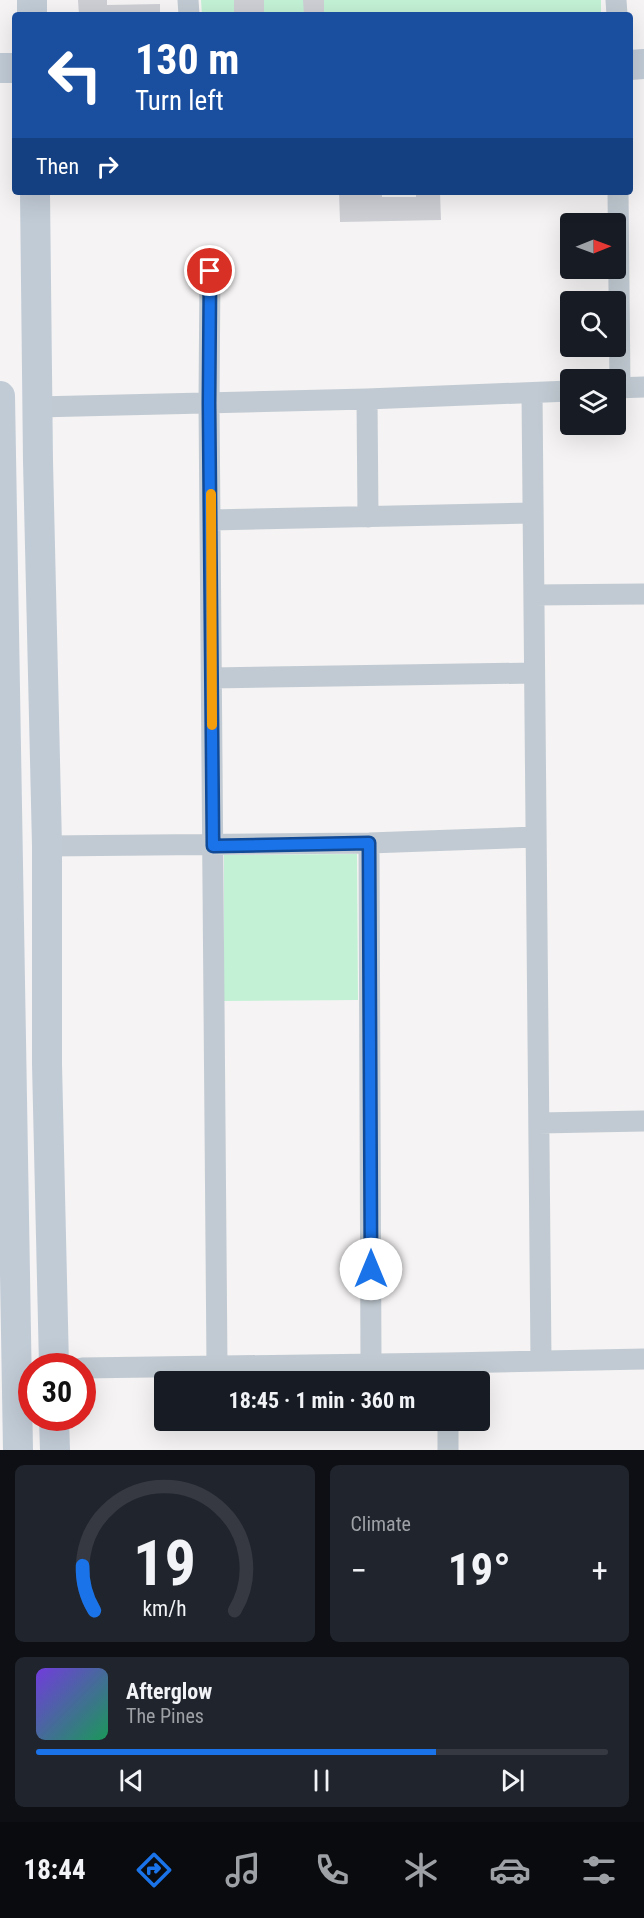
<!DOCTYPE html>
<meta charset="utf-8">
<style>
:root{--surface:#171b24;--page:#20242c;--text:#f1f3f6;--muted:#9ea1a6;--line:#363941;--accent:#1a73e8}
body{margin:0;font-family:"Roboto Condensed",sans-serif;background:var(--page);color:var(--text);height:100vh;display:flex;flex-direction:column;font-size:22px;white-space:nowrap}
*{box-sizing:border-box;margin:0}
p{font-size:20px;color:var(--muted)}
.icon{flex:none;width:33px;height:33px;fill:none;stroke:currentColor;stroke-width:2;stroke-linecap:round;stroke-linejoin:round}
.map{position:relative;height:1450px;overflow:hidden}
.side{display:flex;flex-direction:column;gap:15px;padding:15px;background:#0d0f14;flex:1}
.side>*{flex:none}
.banner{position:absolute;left:12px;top:12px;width:621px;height:183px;border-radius:6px;box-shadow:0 6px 24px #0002;background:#1a4fa0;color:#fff;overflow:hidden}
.needle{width:39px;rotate:89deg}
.buttons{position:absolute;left:560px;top:213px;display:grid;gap:12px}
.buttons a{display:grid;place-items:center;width:66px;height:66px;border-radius:6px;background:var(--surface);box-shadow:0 6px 24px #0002;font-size:30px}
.speed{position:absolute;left:18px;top:1353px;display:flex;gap:12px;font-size:30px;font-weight:700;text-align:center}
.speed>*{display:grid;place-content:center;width:78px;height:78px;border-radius:50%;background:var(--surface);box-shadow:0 6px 24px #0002;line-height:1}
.speed .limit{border:9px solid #d22;background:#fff;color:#111}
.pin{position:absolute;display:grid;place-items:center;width:51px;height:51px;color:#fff;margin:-26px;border:3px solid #fff;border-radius:50%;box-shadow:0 2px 6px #0007}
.me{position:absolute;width:66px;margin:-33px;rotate:0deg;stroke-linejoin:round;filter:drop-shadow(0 0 4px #0008)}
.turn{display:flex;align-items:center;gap:21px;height:126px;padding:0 24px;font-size:27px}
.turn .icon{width:78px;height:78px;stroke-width:2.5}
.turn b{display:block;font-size:42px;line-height:51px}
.then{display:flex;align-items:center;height:57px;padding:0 24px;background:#0003;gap:12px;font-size:22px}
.big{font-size:45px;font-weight:700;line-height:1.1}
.side .card{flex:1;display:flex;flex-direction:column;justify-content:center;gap:9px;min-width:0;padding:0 21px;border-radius:9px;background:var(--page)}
.side .dial{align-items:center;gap:0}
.dial svg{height:156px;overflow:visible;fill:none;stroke:var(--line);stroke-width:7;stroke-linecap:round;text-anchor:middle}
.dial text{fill:var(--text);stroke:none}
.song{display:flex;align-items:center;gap:18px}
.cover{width:72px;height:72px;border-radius:9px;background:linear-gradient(135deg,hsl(260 70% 55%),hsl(150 70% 35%))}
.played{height:6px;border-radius:3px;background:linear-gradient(90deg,var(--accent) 70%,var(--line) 70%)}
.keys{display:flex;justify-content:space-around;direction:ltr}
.heat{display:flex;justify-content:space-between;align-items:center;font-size:33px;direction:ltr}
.side .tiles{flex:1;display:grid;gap:15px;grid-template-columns:1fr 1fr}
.card:last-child{grid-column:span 2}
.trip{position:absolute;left:154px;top:1371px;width:336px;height:60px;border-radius:6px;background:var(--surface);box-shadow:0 6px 24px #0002;font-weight:700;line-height:60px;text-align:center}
.tabs{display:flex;height:96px;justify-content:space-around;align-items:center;background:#090b0e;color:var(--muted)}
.tabs .icon{width:42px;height:42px}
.tabs .current{color:var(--accent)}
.tabs b{font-size:27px;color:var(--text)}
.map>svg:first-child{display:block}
.green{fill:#c3f1d5}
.building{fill:#cdcfd5}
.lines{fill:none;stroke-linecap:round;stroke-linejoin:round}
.street{stroke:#c1cad2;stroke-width:21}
.secondary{stroke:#c1cbd6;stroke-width:30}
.route-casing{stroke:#114b97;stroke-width:15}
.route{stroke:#1a73e8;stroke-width:10}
.slow{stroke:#f59e0b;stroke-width:10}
</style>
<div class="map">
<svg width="644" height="1450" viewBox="0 0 644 1450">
<rect width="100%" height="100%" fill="#f5f3f3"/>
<path class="green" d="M 201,0 L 601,0 L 601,15 L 202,15 Z
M 357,854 L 358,1000 L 224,1001 L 224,855 Z"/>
<path class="building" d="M 78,0 L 107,0 L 107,5 L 160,4 L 160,15 L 79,15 Z
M 234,0 L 264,0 L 264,15 L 234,15 Z
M 303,0 L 324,0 L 324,15 L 304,15 Z
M 339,192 L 382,192 L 382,197 L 416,197 L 416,192 L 440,192 L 441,220 L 340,222 Z"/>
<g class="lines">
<path class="street" d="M 188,0 L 189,15
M 616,0 L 617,15
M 618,192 L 620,387
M 210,271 L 209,403 L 217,1366
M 615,388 L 644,387
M 532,393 L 541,1360
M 367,399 L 368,517
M 37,407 L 367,399 L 570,391
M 211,520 L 533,513
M 534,595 L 644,594
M 212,678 L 534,673
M 369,843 L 371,1364
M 47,846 L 369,843 L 536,837
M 539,1123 L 644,1121
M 447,1363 L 447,1382
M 82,1368 L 447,1363 L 644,1359
M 448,1420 L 448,1450"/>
<path class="secondary" d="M 32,0 L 32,15
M 630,65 L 644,64
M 0,68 L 15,68
M 35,192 L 38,461 L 47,846 L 47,1064 L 54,1366
M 0,396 L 18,1450
M 54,1418 L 55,1450"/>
</g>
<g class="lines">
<g class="route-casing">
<path id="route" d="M 210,271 L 209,403 L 213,846 L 369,843 L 371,1269"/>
</g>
<use href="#route" class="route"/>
<path class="slow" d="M 211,494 L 212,725"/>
</g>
</svg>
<div class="buttons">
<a><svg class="needle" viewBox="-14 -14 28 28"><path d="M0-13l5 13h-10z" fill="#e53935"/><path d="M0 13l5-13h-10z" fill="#9ea1a6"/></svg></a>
<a><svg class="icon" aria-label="search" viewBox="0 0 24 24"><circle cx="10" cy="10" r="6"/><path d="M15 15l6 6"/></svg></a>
<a><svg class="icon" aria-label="layers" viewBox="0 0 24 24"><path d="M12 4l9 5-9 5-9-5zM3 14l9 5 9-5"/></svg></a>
</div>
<div class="speed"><div class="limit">30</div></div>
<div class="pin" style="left:210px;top:271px;background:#d93025"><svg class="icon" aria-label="arrive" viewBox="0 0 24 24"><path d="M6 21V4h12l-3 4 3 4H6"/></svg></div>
<svg class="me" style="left:371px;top:1269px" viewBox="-20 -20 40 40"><circle r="19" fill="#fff"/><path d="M0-13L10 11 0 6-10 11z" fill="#1a73e8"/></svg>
<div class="trip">18:45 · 1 min · 360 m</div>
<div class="banner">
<div class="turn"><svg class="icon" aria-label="left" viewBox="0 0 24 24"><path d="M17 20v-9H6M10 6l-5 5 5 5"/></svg><div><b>130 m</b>Turn left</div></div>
<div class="then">Then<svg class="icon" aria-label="right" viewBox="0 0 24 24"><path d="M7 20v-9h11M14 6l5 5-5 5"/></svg></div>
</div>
</div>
<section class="side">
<div class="tiles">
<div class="card dial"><svg viewBox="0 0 100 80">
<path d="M14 69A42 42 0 1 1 86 69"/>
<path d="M14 69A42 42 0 0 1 8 46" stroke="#1a73e8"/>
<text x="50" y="56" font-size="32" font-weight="700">19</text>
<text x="50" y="72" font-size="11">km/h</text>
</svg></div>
<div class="card"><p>Climate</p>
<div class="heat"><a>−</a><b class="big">19°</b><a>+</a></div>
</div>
<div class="card">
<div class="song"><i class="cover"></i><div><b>Afterglow</b><p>The Pines</p></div></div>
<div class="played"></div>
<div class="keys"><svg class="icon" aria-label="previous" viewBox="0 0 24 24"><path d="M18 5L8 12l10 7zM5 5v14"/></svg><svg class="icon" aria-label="pause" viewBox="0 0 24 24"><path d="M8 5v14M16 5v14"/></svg><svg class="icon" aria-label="next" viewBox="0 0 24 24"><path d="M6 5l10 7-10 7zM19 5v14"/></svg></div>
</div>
</div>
</section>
<nav class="tabs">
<b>18:44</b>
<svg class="icon current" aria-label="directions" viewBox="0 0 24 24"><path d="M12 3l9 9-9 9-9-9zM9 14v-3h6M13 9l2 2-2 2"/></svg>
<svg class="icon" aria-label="music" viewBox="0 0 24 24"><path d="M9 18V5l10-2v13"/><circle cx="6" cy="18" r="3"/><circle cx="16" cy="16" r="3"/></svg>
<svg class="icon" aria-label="phone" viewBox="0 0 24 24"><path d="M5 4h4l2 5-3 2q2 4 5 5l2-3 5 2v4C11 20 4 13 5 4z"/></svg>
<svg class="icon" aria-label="climate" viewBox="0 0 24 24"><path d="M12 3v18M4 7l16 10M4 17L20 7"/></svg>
<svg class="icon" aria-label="car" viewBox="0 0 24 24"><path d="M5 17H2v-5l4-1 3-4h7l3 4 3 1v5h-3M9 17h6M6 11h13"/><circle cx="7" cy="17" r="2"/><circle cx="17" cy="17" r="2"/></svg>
<svg class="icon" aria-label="filters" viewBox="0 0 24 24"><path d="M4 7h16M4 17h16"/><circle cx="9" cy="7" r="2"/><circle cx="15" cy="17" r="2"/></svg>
</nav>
